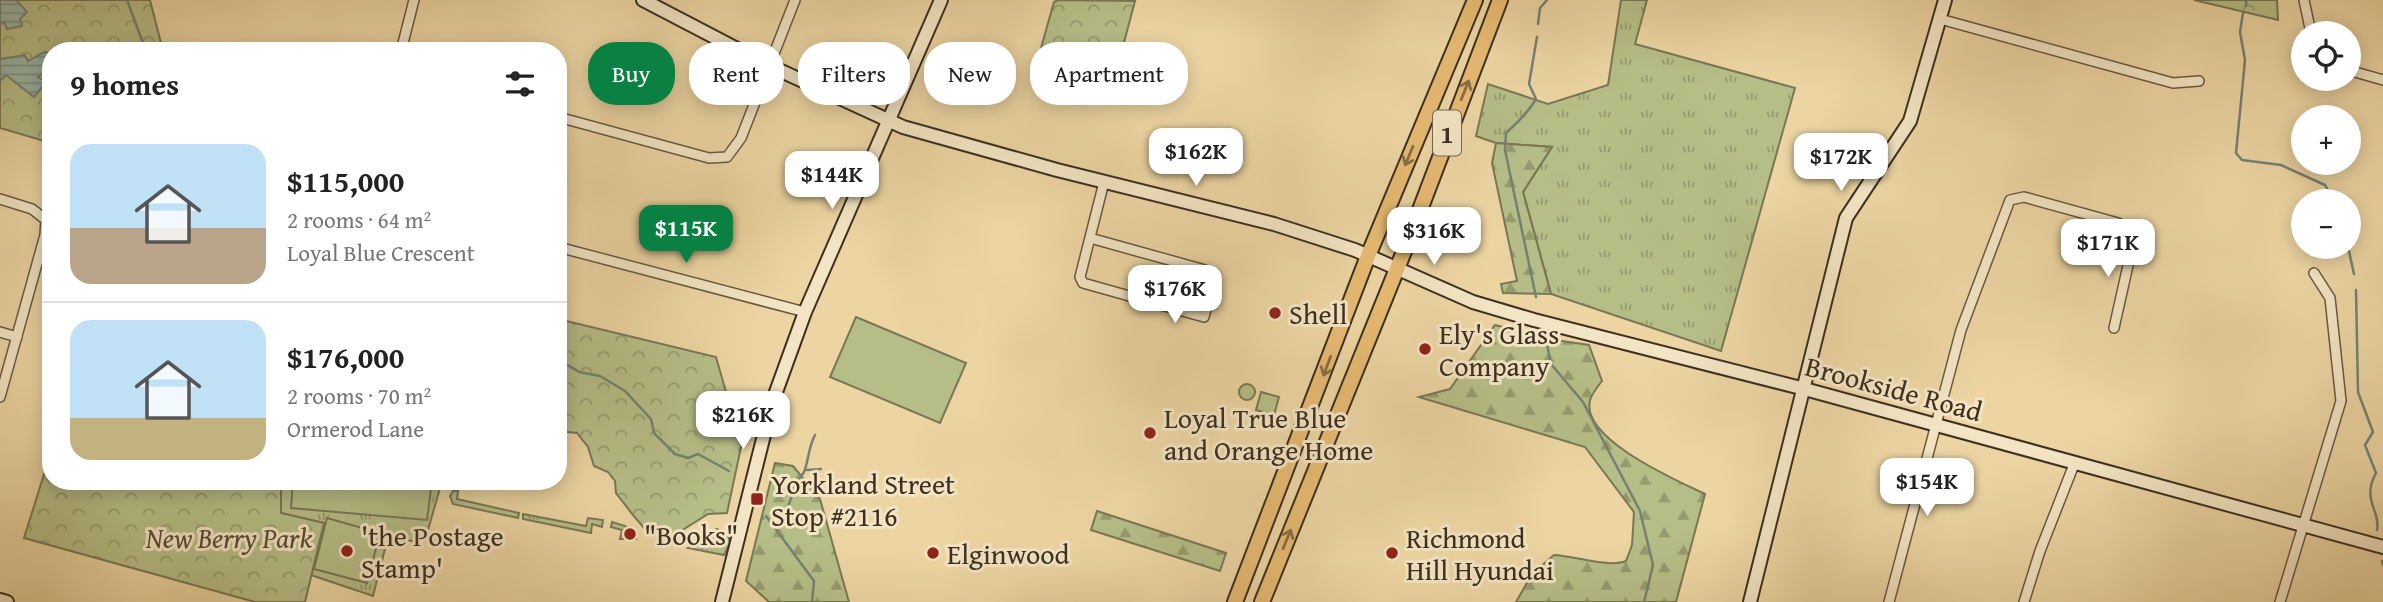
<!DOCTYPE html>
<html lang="en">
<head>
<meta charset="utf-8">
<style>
  :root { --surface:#fff; --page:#f6f6f6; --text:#222; --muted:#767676; --line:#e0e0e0; --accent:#0b8043 }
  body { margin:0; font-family:"Gentium Book Plus",serif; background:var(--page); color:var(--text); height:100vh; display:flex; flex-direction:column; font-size:26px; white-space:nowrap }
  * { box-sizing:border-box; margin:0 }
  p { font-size:23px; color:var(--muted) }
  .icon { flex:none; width:38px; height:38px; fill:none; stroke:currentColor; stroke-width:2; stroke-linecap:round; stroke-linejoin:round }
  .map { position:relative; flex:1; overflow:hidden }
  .details { position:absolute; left:42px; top:42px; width:525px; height:448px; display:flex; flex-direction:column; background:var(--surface); border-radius:28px; box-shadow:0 4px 18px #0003 }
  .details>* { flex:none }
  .banner { position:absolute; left:588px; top:42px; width:665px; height:63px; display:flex; gap:14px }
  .fabs { position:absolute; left:2291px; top:21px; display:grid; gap:14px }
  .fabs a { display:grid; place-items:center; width:70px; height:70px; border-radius:50%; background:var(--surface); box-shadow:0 4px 18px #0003; font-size:35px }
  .price { position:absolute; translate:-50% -60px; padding:0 16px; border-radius:14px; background:#fff; color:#222; font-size:23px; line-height:46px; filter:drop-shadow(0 2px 4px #0008) }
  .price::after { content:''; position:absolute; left:50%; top:42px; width:21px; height:16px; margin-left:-10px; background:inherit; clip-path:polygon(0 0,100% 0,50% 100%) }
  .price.on { background:var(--accent); color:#fff }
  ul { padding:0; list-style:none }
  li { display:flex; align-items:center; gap:21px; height:175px; padding:0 28px }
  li+li { border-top:2px solid var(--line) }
  li span { display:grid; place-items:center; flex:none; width:196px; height:140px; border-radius:21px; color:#555 }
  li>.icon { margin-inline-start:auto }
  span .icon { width:84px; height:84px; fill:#fffc; stroke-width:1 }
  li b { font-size:30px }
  h2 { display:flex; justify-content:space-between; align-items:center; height:84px; padding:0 28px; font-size:30px }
  .chip { padding:0 24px; border-radius:28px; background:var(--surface); box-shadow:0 4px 18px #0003; font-size:24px; line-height:63px }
  .chip.on { background:var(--accent); color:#fff }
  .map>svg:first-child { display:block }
</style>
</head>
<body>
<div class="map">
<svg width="2383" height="602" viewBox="0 0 2383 602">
  <defs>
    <pattern id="grass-tufts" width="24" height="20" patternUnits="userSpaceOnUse" patternTransform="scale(1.75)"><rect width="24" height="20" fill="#b6be87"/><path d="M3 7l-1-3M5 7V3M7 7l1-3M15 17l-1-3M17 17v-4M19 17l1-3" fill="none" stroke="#959b6e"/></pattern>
    <pattern id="forest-firs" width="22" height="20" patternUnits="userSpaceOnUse" patternTransform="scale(1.75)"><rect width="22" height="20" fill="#b6be87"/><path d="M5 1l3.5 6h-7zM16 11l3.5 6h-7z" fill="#959b6e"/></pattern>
    <pattern id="park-crowns" width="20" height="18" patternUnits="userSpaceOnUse" patternTransform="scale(1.75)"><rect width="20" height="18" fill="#b6be87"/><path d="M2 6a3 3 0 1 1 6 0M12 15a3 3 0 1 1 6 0" fill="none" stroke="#959b6e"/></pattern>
    <pattern id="water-rules" width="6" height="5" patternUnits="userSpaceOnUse" patternTransform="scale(1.75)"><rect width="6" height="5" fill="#99b8ab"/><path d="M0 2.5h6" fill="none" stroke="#7e968b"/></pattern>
  </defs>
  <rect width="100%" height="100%" fill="#ecd5a3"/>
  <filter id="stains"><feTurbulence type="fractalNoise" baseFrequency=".00286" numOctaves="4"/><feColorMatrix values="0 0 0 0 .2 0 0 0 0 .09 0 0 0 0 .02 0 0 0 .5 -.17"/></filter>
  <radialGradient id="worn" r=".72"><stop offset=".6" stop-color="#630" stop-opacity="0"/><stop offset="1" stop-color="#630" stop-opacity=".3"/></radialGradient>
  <g fill="url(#grass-tufts)" stroke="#7a7754" stroke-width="2">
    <path d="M1621,0h26l-12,44 160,44 -74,263 -170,-57 -28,-102 29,-45 -56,-4 -20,-7 12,-52 60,20 60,-19z"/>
    <path d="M281,481h161l-16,56 -9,5 -29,-5 -15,59 -62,-21 13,-52 -43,-10z"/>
    <path d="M453,491h5l-1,8 62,14 -1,5 -65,-14 -3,-8z"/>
    <path d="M523,514l63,12 2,-8 15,2 -1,7 -10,-3 -1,9 -68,-14z"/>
    <path d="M612,522l16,5 8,12h-16l2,-9 -11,-3z"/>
    <path d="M717,529l11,6 2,8 -6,12 -36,-7 20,-16z"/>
  </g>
  <g fill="url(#forest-firs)" stroke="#7a7754" stroke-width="2">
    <path d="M1496,143l56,4 -29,45 28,102 -48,-1 -2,-9 16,-3 -25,-118z"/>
    <path d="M1495,325l60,15 34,5 13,36c-4,5 -10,13 -12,19 -10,39 88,81 115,94l-29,108h-160l16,-28 22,-19c21,1 55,13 72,6l6,-16 2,-33 -49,-65 -166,-50 31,-8z"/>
    <path d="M775,463l18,3 27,33 29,103h-80l-23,-21z"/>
    <path d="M1097,511l129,42 -6,18 -129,-41z"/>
  </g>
  <g fill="url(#park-crowns)" stroke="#7a7754" stroke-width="2">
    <path d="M0,0h150l13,51h-112v92l-51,-15z"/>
    <path d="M1058,0l77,1 -18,68 -76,-21 13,-46z"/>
    <path d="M2194,0h83l1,20z"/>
    <path d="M558,319l158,38 16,56 15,6 -20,94 -19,1 -35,22 -13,1 -16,-9 -11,-13 -17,-22 -1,-12 -7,-9 -14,-6 -6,-19 -11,-14 -19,-2z"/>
    <circle cx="1247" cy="392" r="8"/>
    <path d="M1261,392l18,5 -5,18 -18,-5z"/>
    <path d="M51,452v29h230v32l43,10 -19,79h-50l-231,-64z"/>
  </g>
  <g fill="#b6be87" stroke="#7a7754" stroke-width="2">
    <path d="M856,317l110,46 -26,60 -110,-46z"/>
    <path d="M293,481h139l-5,39 -136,-12z"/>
    <path d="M327,518l53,15 -13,50 -53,-14z"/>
  </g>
  <g fill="url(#water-rules)" stroke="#748274" stroke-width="2">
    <path d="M0,0h16l11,12 -7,7 2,7 -15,3 -3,-7 -4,3z"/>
    <path d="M44,52l7,1v14l-13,10 8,5 -12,15 -28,-22 -6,6v-22l25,-4 3,6z"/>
  </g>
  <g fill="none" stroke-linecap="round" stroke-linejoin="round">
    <g stroke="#748274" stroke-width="2.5">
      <path d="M127,0l19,51"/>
      <path d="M2246,0v6"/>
      <path d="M2243,13l-3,19 5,28 -9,93 6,7 39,5 44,20 9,16"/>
      <path d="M1538,24l2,-16 7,-8"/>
      <path d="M2348,247l6,27"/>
      <path d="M2356,290l2,102 15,40 -8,13 11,28c-15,27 5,38 1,57"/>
      <path d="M1536,297l-31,-147 1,-17c10,-9 23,-22 30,-34l-7,-15 8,-47"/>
      <path d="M1545,335l6,29 32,38 57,109 13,54 -9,37"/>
      <path d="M558,369l8,-5 13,8 21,4 25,15 26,28 3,14 21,21 13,4 10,-4 31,17"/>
      <path d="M807,470l14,-1"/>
      <path d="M766,516l48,65 -2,21"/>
      <path d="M771,522c18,-9 18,-18 24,-36 2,-5 6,-9 9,-14 4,-8 4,-24 11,-37"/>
      <path d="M2382,561l1,4"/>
    </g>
    <defs>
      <g id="street">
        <path d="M2304,0l7,33"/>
        <path d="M1940,19l233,64 26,-2"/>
        <path d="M401,51l13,-51"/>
        <path d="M2348,70l35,10"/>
        <path d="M558,117l151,41 18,-1 14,-19 54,-138"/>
        <path d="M0,199l32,10 14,11 -1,15 -45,162"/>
        <path d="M1090,238l115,32 8,12 -9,35 -121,-34 -3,-6 24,-95"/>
        <path d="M558,247l247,65"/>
        <path d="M0,332l17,5"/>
        <path d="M1889,602l72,-272 49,-130 14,-3 94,26 14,8 1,12 -19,85"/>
        <path d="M2024,602l16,-51 35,-89"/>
        <path d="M2280,602l61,-201 -11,-103 -16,-25"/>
      </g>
      <g id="secondary">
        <path d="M643,0l125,65 135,62 154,43 217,54 81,26 118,52 61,18 267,68 582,159"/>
        <path d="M0,600l7,2"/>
        <path d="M722,602l50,-199 33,-91 136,-312"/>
        <path d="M1750,602l96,-384 64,-97 35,-121"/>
      </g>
      <g id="primary">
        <path d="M1235,602l133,-346 107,-256"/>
        <path d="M1262,602l145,-358 93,-244"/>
      </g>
    </defs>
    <use href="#street" stroke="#695942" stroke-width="12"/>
    <use href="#secondary" stroke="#3d3021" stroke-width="16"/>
    <use href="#primary" stroke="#3d3021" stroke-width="18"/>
    <use href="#street" stroke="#f3e4c3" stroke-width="9"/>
    <use href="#secondary" stroke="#f3e4c3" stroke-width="12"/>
    <use href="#primary" stroke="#e6ba72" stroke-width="14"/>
  </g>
  <defs><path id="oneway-shaft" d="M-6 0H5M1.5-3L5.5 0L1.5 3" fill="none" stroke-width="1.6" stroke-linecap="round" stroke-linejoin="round" transform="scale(1.75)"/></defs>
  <g stroke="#896e45">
    <use href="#oneway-shaft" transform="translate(1465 90) rotate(-68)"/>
    <use href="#oneway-shaft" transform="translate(1409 156) rotate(112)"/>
    <use href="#oneway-shaft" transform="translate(1327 366) rotate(111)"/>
    <use href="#oneway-shaft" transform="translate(1287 539) rotate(-68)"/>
  </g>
  <g fill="#8f2418" stroke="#f3e4c3" stroke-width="2.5">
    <circle cx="1275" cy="313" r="7"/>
    <circle cx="1425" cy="349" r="7"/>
    <circle cx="1150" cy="433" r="7"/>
    <rect x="750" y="492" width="14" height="14" rx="3.5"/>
    <circle cx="630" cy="534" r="7"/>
    <circle cx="347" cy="551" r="7"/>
    <circle cx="933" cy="553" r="7"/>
    <circle cx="1392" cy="553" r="7"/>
  </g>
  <g text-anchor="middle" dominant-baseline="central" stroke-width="6" stroke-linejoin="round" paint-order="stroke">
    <rect fill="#f3e4c3" stroke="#746652" stroke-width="2" x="1433" y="110.5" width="28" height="45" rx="5"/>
    <g font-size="26" font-weight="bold" fill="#3d3021">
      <text x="1447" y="133">1</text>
    </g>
    <g font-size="28" fill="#3d3021" stroke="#f3e4c3" text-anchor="start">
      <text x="1289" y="313">Shell</text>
      <text x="1439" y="333">Ely's Glass<tspan x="1439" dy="32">Company</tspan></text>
      <text x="1164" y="417">Loyal True Blue<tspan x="1164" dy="32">and Orange Home</tspan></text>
      <text x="771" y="483">Yorkland Street<tspan x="771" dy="32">Stop #2116</tspan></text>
      <text x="644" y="534">"Books"</text>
      <text x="361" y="535">'the Postage<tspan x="361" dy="32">Stamp'</tspan></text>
      <text x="1406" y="537">Richmond<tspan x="1406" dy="32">Hill Hyundai</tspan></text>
      <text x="947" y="553">Elginwood</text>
    </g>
    <g font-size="28" fill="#3d3021" stroke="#f3e4c3">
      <text transform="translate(1894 388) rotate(15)">Brookside Road</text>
    </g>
    <g font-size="28" font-style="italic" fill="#554c35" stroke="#f3e4c3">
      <text x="229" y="537">New Berry Park</text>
    </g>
  </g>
  <rect width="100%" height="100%" filter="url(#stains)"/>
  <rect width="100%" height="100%" fill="url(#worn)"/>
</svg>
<div class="fabs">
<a><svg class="icon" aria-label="locate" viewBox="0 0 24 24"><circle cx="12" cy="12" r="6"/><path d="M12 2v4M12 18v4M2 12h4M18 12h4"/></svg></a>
<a>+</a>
<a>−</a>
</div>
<b class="price" style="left:1196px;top:188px">$162K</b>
<b class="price" style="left:1841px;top:193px">$172K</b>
<b class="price" style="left:832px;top:211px">$144K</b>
<b class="price on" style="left:686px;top:265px">$115K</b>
<b class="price" style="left:1434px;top:267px">$316K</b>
<b class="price" style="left:2108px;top:279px">$171K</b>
<b class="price" style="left:1175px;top:325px">$176K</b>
<b class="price" style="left:743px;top:451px">$216K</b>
<b class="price" style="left:1927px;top:518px">$154K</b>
<div class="banner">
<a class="chip on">Buy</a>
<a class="chip">Rent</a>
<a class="chip">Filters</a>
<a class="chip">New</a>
<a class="chip">Apartment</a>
</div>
<section class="details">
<h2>9 homes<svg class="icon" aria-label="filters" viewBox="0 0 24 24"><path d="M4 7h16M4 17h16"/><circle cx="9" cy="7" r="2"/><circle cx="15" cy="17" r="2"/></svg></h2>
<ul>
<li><span style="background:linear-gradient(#bfe0f5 60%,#b9a48a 0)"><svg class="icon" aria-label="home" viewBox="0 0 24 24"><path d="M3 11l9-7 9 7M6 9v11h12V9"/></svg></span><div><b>$115,000</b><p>2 rooms · 64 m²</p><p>Loyal Blue Crescent</p></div></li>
<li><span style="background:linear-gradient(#bfe0f5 70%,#c2b280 0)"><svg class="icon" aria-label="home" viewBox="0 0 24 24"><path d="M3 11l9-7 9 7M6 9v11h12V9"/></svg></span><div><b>$176,000</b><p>2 rooms · 70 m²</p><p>Ormerod Lane</p></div></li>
</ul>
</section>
</div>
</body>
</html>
